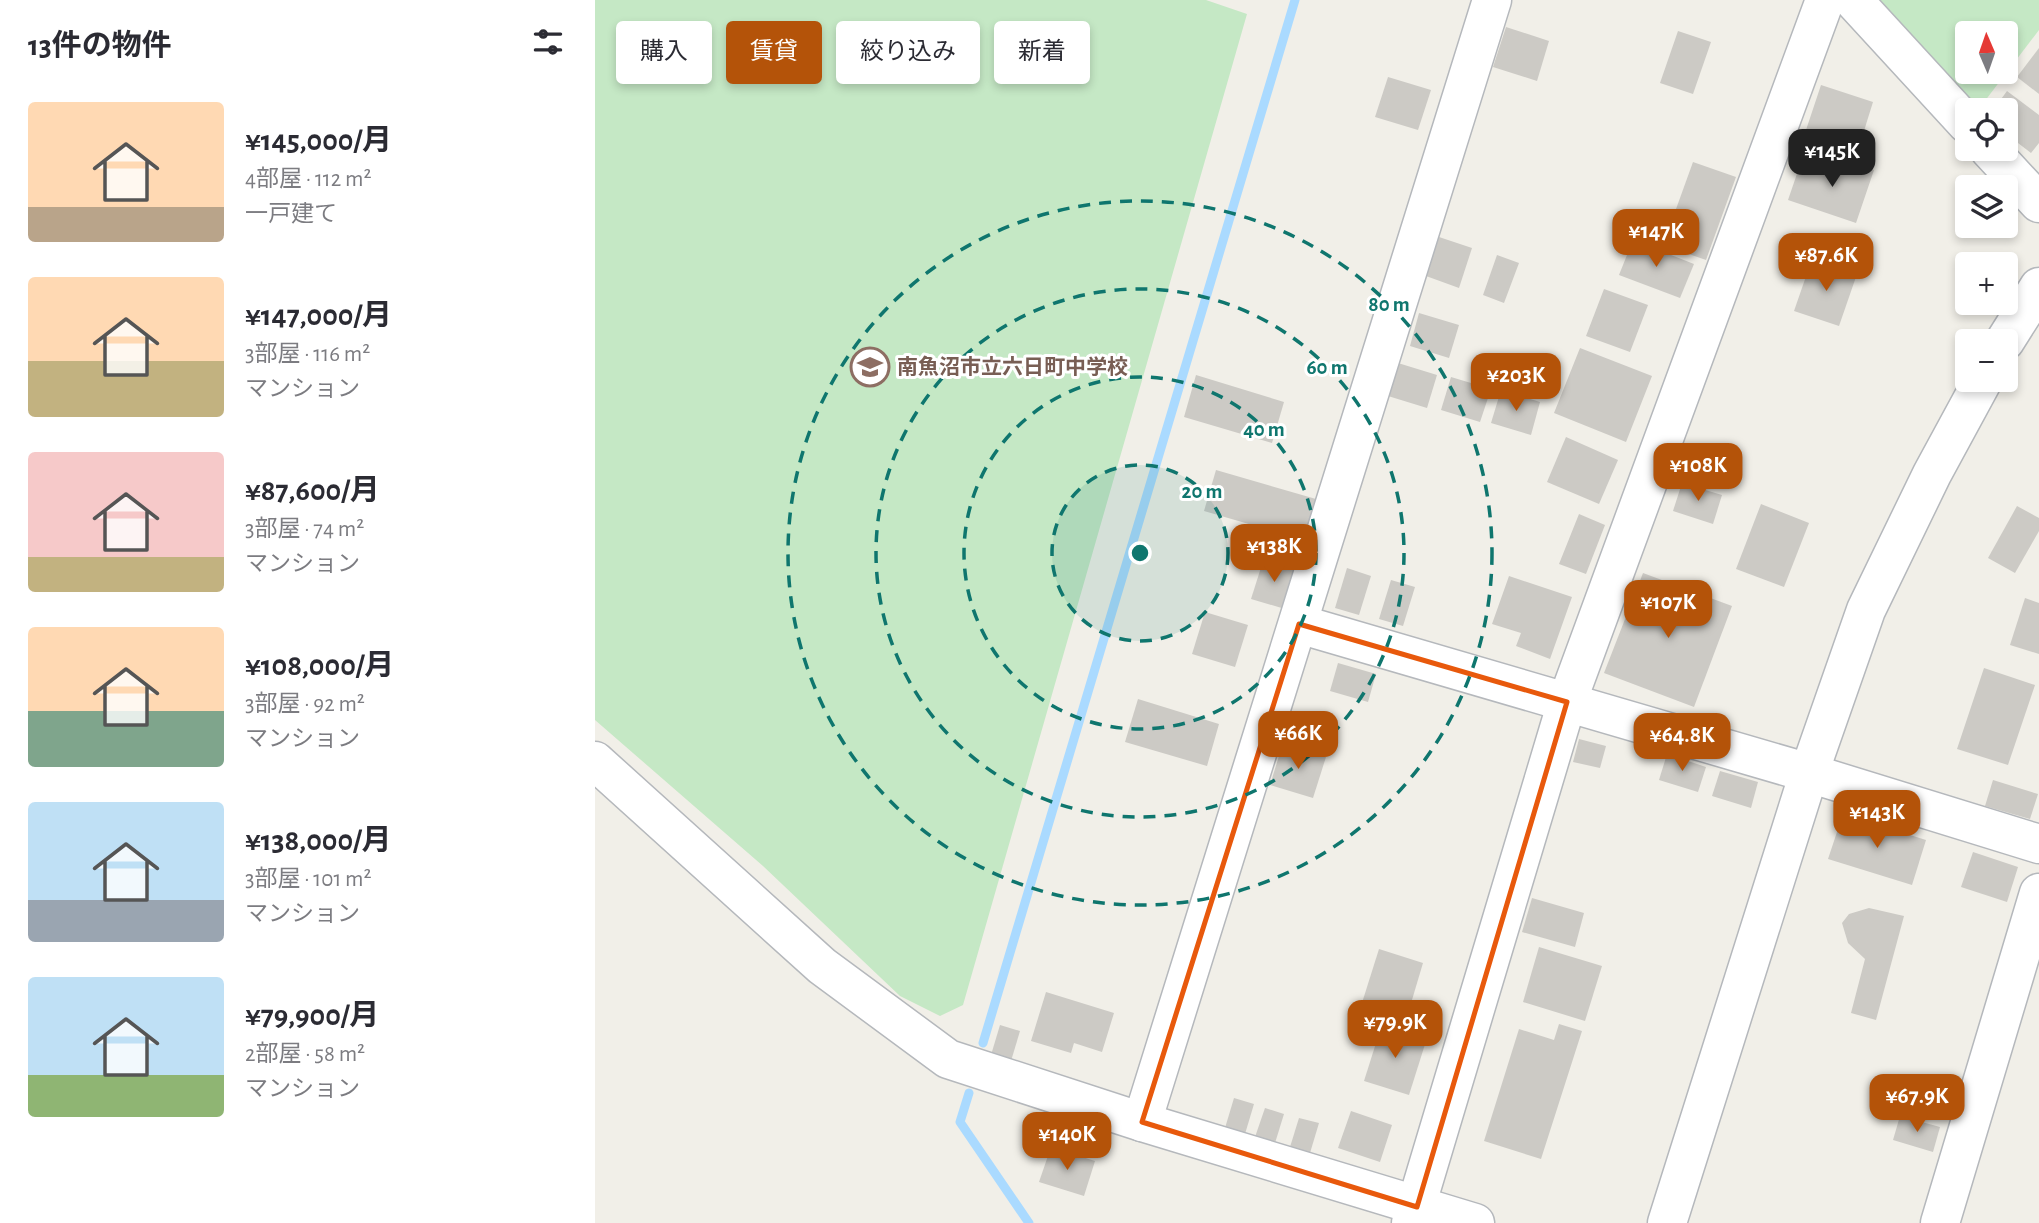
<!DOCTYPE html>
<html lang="ja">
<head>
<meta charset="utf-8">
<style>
  :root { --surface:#fff; --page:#f7f7f7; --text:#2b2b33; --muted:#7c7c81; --accent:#b45309 }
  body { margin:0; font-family:"Alegreya Sans","Noto Sans JP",sans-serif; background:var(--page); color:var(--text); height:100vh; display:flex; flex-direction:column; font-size:26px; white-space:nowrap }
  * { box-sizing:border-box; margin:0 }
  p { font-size:23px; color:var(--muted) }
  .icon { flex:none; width:38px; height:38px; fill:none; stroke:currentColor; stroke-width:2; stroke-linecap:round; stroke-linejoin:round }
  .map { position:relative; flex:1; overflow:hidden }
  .panel { display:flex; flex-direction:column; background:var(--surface); width:595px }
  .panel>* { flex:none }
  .guide { position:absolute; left:21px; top:21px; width:665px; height:63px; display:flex; gap:14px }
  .needle { width:46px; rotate:358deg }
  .tools { position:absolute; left:1360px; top:21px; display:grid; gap:14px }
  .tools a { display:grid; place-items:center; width:63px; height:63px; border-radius:7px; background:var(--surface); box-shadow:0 4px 10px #0003; font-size:35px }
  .price { position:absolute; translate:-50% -60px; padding:0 16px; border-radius:14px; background:var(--accent); color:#fff; font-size:23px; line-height:46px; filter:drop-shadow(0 2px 4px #0008) }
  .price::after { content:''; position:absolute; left:50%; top:42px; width:21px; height:16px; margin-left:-10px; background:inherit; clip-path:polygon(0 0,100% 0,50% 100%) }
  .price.current { background:#222; color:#fff }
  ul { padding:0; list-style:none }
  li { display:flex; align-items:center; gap:21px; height:175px; padding:0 28px }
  li span { display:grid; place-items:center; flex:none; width:196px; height:140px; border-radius:7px; color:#555 }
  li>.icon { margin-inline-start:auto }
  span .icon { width:84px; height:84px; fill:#fffc; stroke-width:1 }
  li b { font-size:30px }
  h2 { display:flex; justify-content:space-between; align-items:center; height:84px; padding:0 28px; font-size:30px }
  .tag { padding:0 24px; border-radius:7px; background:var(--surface); box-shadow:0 4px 10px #0003; font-size:24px; line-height:63px }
  .tag.current { background:var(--accent); color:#fff }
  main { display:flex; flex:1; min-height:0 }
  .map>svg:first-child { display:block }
</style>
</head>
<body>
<main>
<section class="panel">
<h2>13件の物件<svg class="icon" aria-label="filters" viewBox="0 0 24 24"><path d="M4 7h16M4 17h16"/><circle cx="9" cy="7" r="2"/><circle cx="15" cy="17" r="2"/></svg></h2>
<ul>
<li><span style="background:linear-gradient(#ffd9b3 75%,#b9a48a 0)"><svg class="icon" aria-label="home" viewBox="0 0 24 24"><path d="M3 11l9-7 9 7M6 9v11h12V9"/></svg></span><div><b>¥145,000/月</b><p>4部屋 · 112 m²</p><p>一戸建て</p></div></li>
<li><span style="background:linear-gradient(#ffd9b3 60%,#c2b280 0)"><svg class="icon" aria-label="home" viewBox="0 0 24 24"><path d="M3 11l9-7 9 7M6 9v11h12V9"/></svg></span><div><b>¥147,000/月</b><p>3部屋 · 116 m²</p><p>マンション</p></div></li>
<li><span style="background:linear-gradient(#f6c9c9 75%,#c2b280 0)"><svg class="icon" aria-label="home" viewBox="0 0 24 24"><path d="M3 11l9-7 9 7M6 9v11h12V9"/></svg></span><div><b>¥87,600/月</b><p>3部屋 · 74 m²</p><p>マンション</p></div></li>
<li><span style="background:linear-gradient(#ffd9b3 60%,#7fa58c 0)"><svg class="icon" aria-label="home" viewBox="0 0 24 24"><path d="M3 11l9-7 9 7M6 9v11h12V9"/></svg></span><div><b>¥108,000/月</b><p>3部屋 · 92 m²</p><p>マンション</p></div></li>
<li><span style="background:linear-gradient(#bfe0f5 70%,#9aa5b1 0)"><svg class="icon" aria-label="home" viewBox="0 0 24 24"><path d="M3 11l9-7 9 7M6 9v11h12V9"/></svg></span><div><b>¥138,000/月</b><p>3部屋 · 101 m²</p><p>マンション</p></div></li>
<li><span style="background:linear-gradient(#bfe0f5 70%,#8fb573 0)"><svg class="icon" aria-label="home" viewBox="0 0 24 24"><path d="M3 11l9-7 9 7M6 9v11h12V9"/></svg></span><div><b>¥79,900/月</b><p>2部屋 · 58 m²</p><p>マンション</p></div></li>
</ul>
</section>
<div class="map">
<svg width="1444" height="1223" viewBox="0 0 1444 1223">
  <rect width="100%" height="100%" fill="#f1efe8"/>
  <g fill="#c5e8c5" fill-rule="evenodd">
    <path d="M0,0h611l41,14 -284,991 -23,11 -40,-20 -137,-130 -168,-146z"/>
    <path d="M1258,0h186v30l-61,80zM1372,33h38v39h-38z"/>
  </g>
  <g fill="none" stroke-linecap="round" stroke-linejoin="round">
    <g stroke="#aadaff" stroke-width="9">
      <path d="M388,1043l312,-1043"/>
      <path d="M374,1093l-9,29 69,101"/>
    </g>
  </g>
  <g fill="#cccac5">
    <path d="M911,27l43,14 -12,40 -44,-14z"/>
    <path d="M1083,31l33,11 -18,52 -33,-11z"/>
    <path d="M1444,48v46l-22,-17z"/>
    <path d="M793,77l43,13 -13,40 -43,-13z"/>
    <path d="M1226,85l52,17 -14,45 -53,-17z"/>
    <path d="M1412,91l32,24v28l-8,10 -26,-20v-23h-12z"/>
    <path d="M1207,159l38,13 4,-11 30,9 -18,53 -68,-23z"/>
    <path d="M1098,162l43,15 -30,83 -43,-15z"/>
    <path d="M844,237l33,11 -13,40 -33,-12z"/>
    <path d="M1038,240l61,24 -14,34 -61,-23z"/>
    <path d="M902,255l22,8 -15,40 -21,-8z"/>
    <path d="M1217,259l45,15 -18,52 -45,-15z"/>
    <path d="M1009,289l44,16 -18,47 -44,-16z"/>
    <path d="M824,313l40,12 -10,33 -39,-12z"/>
    <path d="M985,348l72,28 -26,66 -72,-29z"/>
    <path d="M803,363l39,12 -10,33 -39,-12z"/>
    <path d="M601,375l88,27 -12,41 -88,-26z"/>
    <path d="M856,377l40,12 -11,33 -39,-12z"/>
    <path d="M906,390l39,12 -9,33 -40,-12z"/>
    <path d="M971,437l52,23 -19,44 -52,-22z"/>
    <path d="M621,470l100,29 -12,41 -100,-29z"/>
    <path d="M1087,483l40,12 -9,29 -40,-13z"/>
    <path d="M1166,504l48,19 -25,64 -48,-18z"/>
    <path d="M1422,506l22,12v13l-24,42 -27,-15z"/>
    <path d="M984,514l26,11 -19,49 -27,-10z"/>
    <path d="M669,558l33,11 -12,40 -34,-10z"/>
    <path d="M752,568l24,8 -12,39 -24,-7z"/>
    <path d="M1048,573l89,33 -38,101 -90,-34z"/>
    <path d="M914,576l63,21 -22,62 -34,-13 5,-13 -29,-9z"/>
    <path d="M796,580l24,7 -12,39 -24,-7z"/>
    <path d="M1430,598l14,5v51l-29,-9z"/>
    <path d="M610,612l43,13 -13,42 -43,-13z"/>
    <path d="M743,663l38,11 -8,28 -38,-11z"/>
    <path d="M1389,668l51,17 -27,80 -51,-16z"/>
    <path d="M543,699l81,25 -12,42 -82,-24z"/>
    <path d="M984,739l27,7 -6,22 -27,-6z"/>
    <path d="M688,743l43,14 -13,41 -43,-13z"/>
    <path d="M1072,754l39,13 -8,25 -39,-12z"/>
    <path d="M1125,771l38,11 -7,26 -39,-12z"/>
    <path d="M1398,780l45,14 -8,25 -45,-13z"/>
    <path d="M1248,814l83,26 -14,45 -84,-26z"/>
    <path d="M1378,852l45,15 -11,35 -46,-15z"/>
    <path d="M937,898l52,15 -9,34 -53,-15z"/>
    <path d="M1274,908l35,8 -28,104 -25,-7 14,-54 -17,-16 -6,-20 7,-9z"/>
    <path d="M944,947l63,19 -17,55 -62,-19z"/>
    <path d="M784,949l44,14 -17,57 -45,-14z"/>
    <path d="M451,992l68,21 -12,39 -28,-9 -3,10 -40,-12z"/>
    <path d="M787,1024l45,14 -18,57 -45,-14z"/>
    <path d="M964,1024l23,7 -41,128 -57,-18 35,-112 35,11z"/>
    <path d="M405,1025l20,6 -9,30 -20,-6z"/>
    <path d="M639,1098l20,6 -9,30 -20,-6z"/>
    <path d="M670,1108l19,6 -9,29 -20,-6z"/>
    <path d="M756,1111l41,14 -12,37 -42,-14z"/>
    <path d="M1305,1116l40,11 -7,25 -40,-12z"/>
    <path d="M704,1118l20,5 -9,30 -20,-6z"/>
    <path d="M456,1147l44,14 -11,35 -45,-14z"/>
  </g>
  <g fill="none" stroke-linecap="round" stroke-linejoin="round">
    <defs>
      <g id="minor">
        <path d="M1258,0l114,124"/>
        <path d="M1394,149l50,54"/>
        <path d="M1410,341l34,-54"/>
        <path d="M704,624l510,149 230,71"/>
        <path d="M0,761l227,205 126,93 194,63 333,101"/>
        <path d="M547,1122l350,-1122"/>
        <path d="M816,1223l156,-521 258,-702"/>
        <path d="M1072,1223l142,-450 57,-163 66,-136 51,-94"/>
        <path d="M1345,1223l99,-330"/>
      </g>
    </defs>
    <use href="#minor" stroke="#b5b8bc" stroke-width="41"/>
    <use href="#minor" stroke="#fff" stroke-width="38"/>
  </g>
  <path fill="none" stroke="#e8590c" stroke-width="5" stroke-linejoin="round" d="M704,624l268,78 -150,505 -275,-85z"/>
  <circle cx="545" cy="553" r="88" fill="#0f766e" fill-opacity=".12"/>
  <g fill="none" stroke="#0f766e" stroke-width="3.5" stroke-dasharray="12 9">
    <circle cx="545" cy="553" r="88"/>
    <circle cx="545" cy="553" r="176"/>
    <circle cx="545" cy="553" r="264"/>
    <circle cx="545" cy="553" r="352"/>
  </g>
  <defs>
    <symbol id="school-ring" viewBox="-11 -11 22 22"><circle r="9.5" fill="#fff" stroke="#8d6e63" stroke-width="1.5"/><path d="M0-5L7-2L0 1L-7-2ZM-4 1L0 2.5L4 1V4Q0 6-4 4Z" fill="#8d6e63"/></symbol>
  </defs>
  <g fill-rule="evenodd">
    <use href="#school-ring" x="253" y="345" width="44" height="44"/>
  </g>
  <g text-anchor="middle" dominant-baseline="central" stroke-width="6" stroke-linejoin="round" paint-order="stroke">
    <g font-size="21" font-weight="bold" fill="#785e54" stroke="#fff" text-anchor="start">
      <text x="302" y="367">南魚沼市立六日町中学校</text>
    </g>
  </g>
  <circle cx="545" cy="553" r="10" fill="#0f766e" stroke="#fff" stroke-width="3.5"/>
  <g font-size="21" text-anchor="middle" font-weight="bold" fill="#0f766e" stroke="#fff" stroke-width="6" stroke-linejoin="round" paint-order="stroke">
    <text x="794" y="311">80 m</text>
    <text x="732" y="374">60 m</text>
    <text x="669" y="436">40 m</text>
    <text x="607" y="498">20 m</text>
  </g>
</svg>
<div class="tools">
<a><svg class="needle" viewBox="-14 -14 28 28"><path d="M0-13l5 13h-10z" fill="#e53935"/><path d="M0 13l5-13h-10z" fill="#7c7c81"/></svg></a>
<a><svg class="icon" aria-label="locate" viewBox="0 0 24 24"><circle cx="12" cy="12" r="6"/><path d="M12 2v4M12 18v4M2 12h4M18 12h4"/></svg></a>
<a><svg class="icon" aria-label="layers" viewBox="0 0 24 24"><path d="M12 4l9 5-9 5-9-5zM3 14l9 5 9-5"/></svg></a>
<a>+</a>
<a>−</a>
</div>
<b class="price current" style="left:1237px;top:189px">¥145K</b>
<b class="price" style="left:1061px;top:269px">¥147K</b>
<b class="price" style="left:1231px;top:293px">¥87.6K</b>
<b class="price" style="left:921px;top:413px">¥203K</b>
<b class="price" style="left:1103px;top:503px">¥108K</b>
<b class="price" style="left:679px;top:584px">¥138K</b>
<b class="price" style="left:1073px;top:640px">¥107K</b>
<b class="price" style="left:703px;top:771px">¥66K</b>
<b class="price" style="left:1087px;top:773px">¥64.8K</b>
<b class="price" style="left:1282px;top:850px">¥143K</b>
<b class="price" style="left:800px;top:1060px">¥79.9K</b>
<b class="price" style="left:1322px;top:1134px">¥67.9K</b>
<b class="price" style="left:472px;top:1172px">¥140K</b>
<div class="guide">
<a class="tag">購入</a>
<a class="tag current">賃貸</a>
<a class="tag">絞り込み</a>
<a class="tag">新着</a>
</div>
</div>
</main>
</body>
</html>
